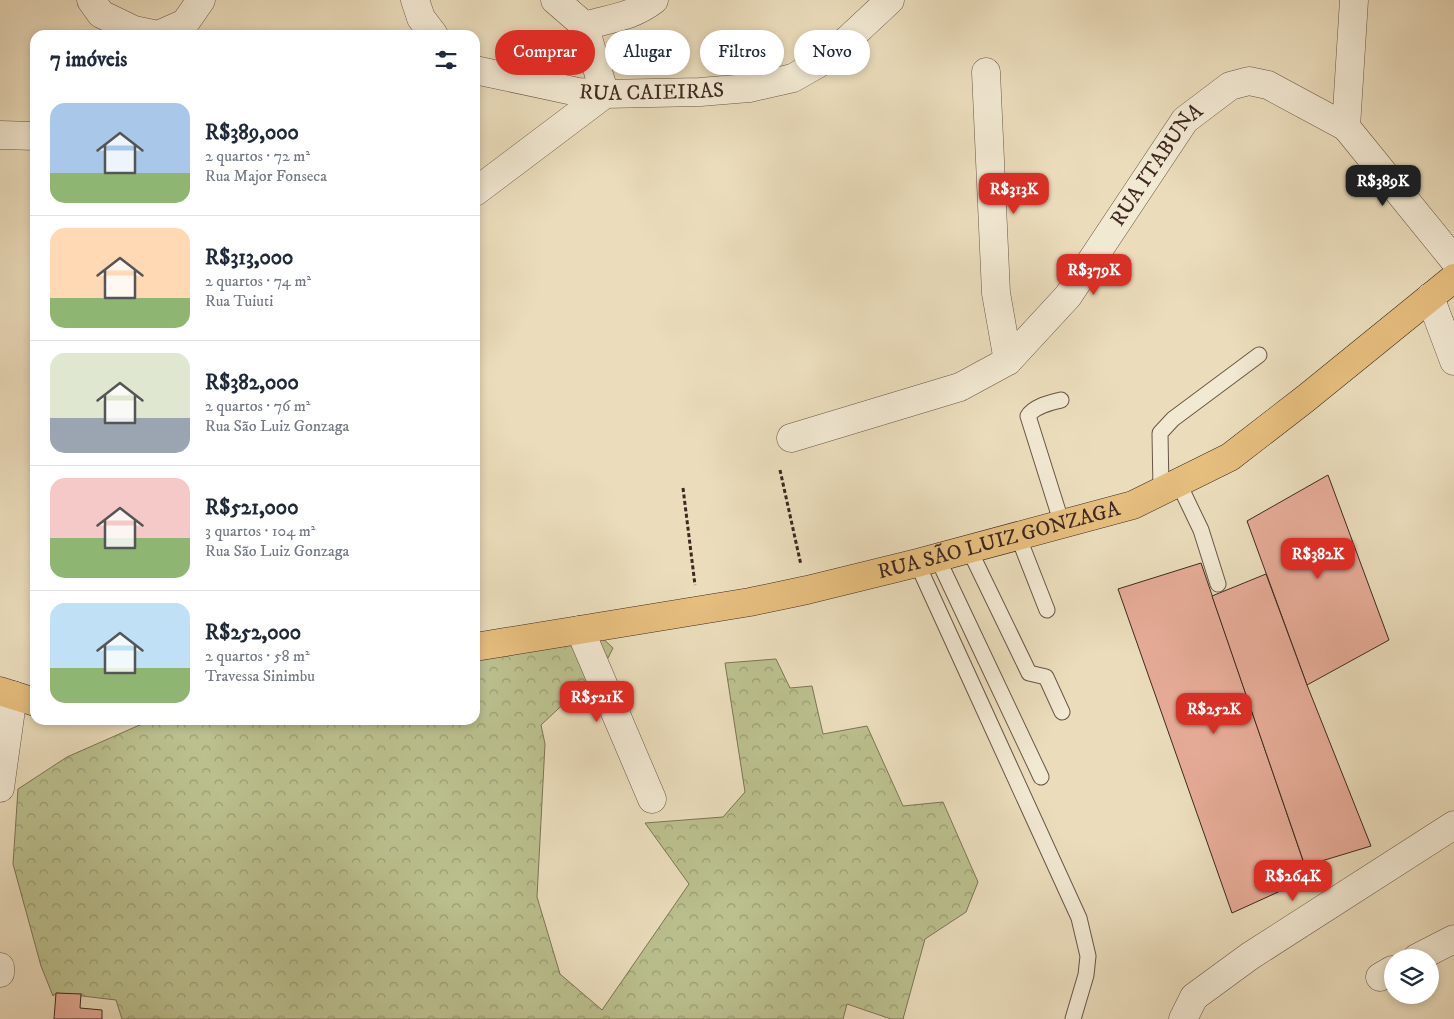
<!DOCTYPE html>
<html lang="pt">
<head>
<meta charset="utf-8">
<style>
  :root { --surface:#fff; --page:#f6f6f7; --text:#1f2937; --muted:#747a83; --line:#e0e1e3; --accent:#d93025 }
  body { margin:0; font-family:"IM FELL DW Pica",serif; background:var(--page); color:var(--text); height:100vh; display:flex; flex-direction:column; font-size:19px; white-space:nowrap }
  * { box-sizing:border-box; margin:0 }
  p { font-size:16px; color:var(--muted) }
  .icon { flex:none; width:28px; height:28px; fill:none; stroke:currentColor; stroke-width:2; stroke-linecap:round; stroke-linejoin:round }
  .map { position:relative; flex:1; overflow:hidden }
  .sheet { position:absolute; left:30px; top:30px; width:450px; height:695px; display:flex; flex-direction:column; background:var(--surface); border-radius:15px; box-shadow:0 2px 8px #0003 }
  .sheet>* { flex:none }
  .hud { position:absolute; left:495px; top:30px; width:475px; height:45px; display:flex; gap:10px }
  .fabs { position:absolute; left:1384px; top:949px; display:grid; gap:10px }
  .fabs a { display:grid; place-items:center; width:55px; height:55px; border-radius:50%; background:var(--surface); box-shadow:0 2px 8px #0003; font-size:25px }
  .price { position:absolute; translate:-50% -42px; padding:0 11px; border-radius:10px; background:var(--accent); color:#fff; font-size:16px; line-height:32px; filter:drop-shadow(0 1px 2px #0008) }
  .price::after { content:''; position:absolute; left:50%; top:30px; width:15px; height:11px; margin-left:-8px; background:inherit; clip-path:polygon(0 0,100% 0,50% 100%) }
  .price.selected { background:#222; color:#fff }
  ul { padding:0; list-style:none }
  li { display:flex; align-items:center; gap:15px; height:125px; padding:0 20px }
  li+li { border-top:1px solid var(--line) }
  li span { display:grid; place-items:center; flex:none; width:140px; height:100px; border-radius:15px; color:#555 }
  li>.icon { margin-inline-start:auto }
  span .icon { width:60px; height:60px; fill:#fffc; stroke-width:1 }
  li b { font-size:21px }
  h2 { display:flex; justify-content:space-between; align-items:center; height:60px; padding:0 20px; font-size:21px }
  .chip { padding:0 18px; border-radius:22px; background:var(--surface); box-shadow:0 2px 8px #0003; font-size:18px; line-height:45px }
  .chip.selected { background:var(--accent); color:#fff }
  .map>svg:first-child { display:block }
</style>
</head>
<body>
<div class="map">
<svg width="1454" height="1019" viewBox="0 0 1454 1019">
  <defs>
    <pattern id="forest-crowns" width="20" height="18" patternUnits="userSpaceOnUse" patternTransform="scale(1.25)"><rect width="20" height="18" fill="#bbc08e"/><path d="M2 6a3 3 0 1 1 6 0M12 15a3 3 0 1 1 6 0" fill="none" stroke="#999c74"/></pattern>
  </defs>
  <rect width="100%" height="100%" fill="#ebddbc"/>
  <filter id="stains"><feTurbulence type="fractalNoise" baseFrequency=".004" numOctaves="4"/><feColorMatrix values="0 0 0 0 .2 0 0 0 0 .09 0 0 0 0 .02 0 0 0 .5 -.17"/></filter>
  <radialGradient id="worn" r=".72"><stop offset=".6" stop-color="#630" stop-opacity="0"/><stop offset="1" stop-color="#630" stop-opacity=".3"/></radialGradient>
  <path fill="url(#forest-crowns)" stroke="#7c7457" d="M597,633l16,15 -9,18 -63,59 4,19 -8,153 23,77 42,36 87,-126 -44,-61 78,-6 22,-25 -20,-129 51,-4 14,29 22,-2 11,48 44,-8 36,80 40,-4 35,80 -12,30 -41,27 -22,80h-12l-44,-15 -4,15h-721l-6,-19 -59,-7 -4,3 -12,-30 -28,-102 5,-75 49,-32 84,-37h324v-74z"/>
  <g fill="#e7ac98" stroke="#3e2820">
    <path d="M1328,475l61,165 -82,45 -60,-164z"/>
    <path d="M1201,563l108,315 -77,35 -114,-324z"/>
    <path d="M1266,574l41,111 64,161 -66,20 -93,-270z"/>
    <path d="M56,993l25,1 -1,14 22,2v9h-48z"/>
  </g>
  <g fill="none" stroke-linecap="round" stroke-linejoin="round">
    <defs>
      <g id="lane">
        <path d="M1061,400c-11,3 -27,6 -33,16l34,108"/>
        <path d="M1178,482l23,48 17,54"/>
        <path d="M1161,490l-1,-57 13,-14 86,-64"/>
        <path d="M1018,536l29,74"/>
        <path d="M969,549l60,124 17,4 16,35"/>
        <path d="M937,557l104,220"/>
        <path d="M917,563l162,355 9,38 -2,19 -13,44"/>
      </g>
      <g id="street">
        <path d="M91,0l10,14 33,16 24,5 27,-12 16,-23"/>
        <path d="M415,0l6,18 13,17"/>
        <path d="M555,0l30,26"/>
        <path d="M1354,0l-8,127 108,133"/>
        <path id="s1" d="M475,70l103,22 27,2 95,-2 49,-4 44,-10 35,-20 62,-58"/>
        <path d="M986,72l10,221 12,68"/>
        <path d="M0,135l35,1"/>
        <path d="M475,192l130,-98c-3,-9 -20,-65 -20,-68 26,-8 47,-9 69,-26"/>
        <path d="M1430,297l24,64"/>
        <path id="s2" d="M791,438l169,-51 48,-26 60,-65 117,-176 45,-34 19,-5 19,4 78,42"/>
        <path d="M580,630l72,169"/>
        <path d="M0,788l13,-93"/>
        <path d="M1417,958l37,-19"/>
        <path d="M0,967v6"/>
        <path d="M1380,977l12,-7"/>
        <path d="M1183,1019l11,-22 56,-41 204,-131"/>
      </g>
      <g id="primary">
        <path id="s3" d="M475,647l275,-45 57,-12 110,-27 216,-58 97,-48 75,-58 149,-121"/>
        <path d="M0,691l35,11"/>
      </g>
    </defs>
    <use href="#lane" stroke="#695547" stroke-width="17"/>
    <use href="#street" stroke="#695547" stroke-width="29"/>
    <use href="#primary" stroke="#3e2820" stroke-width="29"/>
    <g stroke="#3e2820" stroke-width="3" stroke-dasharray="4 2.5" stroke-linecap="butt">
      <path d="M780,470l21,95"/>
      <path d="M683,488l12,97"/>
    </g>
    <use href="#lane" stroke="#f2e9d3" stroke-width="15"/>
    <use href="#street" stroke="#f2e9d3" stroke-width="28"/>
    <use href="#primary" stroke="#e6be7e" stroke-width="28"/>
  </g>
  <g text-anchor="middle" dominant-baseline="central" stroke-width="4" stroke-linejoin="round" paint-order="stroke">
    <g font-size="21" fill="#3e2820" stroke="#f2e9d3">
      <text stroke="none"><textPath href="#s1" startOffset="179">RUA CAIEIRAS</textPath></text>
      <text stroke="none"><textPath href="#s2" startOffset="478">RUA ITABUNA</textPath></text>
      <text stroke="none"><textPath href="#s3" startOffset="535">RUA SÃO LUIZ GONZAGA</textPath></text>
    </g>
  </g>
  <rect width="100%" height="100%" filter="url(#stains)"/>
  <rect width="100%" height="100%" fill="url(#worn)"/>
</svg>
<div class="fabs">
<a><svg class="icon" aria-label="layers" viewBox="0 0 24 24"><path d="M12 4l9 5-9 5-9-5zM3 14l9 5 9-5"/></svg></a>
</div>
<b class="price selected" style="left:1383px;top:207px">R$389K</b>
<b class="price" style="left:1014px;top:215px">R$313K</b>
<b class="price" style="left:1094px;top:296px">R$379K</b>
<b class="price" style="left:1318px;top:580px">R$382K</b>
<b class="price" style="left:597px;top:723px">R$521K</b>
<b class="price" style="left:1214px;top:735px">R$252K</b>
<b class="price" style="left:1293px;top:902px">R$264K</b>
<div class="hud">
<a class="chip selected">Comprar</a>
<a class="chip">Alugar</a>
<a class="chip">Filtros</a>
<a class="chip">Novo</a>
</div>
<section class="sheet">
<h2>7 imóveis<svg class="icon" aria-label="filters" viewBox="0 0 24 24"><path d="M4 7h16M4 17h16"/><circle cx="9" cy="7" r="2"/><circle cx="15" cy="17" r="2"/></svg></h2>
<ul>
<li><span style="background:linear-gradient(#a9c7e8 70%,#8fb573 0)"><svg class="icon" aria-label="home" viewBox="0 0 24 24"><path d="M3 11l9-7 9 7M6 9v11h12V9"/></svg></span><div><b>R$389,000</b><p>2 quartos · 72 m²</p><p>Rua Major Fonseca</p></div></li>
<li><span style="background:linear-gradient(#ffd9b3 70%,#8fb573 0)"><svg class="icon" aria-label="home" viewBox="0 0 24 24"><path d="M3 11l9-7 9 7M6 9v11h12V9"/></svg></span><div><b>R$313,000</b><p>2 quartos · 74 m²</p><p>Rua Tuiuti</p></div></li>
<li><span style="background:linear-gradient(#dfe7d0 65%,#9aa5b1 0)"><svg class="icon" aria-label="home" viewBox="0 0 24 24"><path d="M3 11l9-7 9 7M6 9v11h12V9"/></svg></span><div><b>R$382,000</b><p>2 quartos · 76 m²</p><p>Rua São Luiz Gonzaga</p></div></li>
<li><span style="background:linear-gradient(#f6c9c9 60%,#8fb573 0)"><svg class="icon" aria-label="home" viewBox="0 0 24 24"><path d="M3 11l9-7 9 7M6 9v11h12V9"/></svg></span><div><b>R$521,000</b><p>3 quartos · 104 m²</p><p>Rua São Luiz Gonzaga</p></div></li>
<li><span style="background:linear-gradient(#bfe0f5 65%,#8fb573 0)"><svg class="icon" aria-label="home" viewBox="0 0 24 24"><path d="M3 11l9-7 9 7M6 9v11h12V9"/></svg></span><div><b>R$252,000</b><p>2 quartos · 58 m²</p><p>Travessa Sinimbu</p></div></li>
</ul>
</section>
</div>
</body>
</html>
